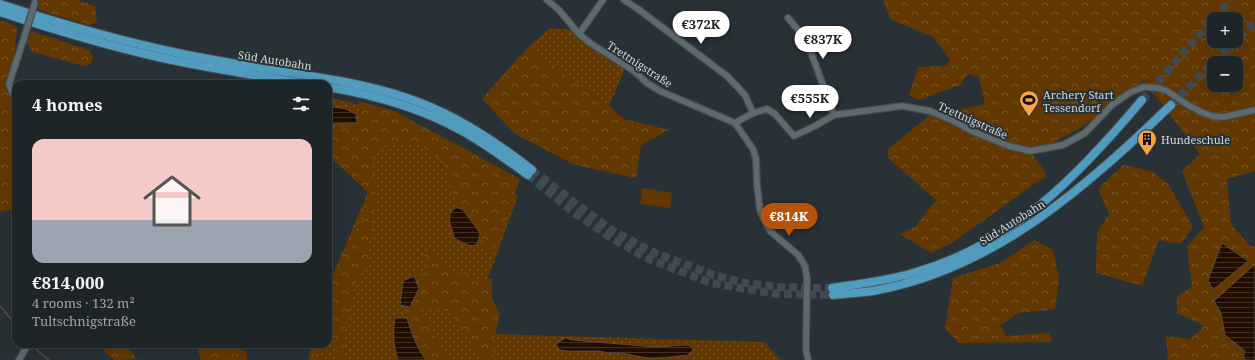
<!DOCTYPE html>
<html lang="en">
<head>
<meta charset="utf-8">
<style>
  :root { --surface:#1e2528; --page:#262d30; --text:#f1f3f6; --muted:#a1a5a8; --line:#3c4245; --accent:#b45309 }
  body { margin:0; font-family:"Noto Serif",serif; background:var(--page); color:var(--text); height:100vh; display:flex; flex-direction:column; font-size:15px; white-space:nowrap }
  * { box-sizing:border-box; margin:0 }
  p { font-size:13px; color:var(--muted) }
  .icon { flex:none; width:22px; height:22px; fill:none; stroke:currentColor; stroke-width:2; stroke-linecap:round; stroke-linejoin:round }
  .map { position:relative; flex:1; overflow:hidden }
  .details { position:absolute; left:12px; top:80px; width:320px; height:268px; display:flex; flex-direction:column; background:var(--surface); border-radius:12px; box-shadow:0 4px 16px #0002,0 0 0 1px var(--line) }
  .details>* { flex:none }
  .fabs { position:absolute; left:1207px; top:12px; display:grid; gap:8px }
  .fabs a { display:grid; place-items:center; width:36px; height:36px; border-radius:8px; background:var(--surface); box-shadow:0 4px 16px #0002,0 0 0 1px var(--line); font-size:20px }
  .price { position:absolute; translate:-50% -34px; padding:0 9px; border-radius:14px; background:#fff; color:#222; font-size:13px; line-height:26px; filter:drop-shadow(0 1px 2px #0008) }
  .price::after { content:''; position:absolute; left:50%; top:24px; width:12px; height:9px; margin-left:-6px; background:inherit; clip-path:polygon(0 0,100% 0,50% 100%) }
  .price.current { background:var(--accent); color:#fff }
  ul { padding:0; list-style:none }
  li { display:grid; align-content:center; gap:8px; height:212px; padding:0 20px }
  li+li { border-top:1px solid var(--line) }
  li span { display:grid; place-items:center; height:124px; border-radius:12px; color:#555 }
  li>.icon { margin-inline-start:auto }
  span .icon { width:72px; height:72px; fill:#fffc; stroke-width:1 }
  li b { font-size:17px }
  h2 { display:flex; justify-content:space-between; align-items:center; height:48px; padding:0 20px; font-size:17px }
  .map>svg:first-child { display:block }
</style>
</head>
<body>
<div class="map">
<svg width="1255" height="360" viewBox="0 0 1255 360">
  <defs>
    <pattern id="grass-dots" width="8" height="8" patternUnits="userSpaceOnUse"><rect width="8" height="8" fill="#633800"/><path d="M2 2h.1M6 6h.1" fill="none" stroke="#785425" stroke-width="1.8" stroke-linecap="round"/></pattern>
    <pattern id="forest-crowns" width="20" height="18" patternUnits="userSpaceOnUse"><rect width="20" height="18" fill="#633800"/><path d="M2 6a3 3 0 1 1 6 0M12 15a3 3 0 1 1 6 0" fill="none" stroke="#785425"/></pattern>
    <pattern id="water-rules" width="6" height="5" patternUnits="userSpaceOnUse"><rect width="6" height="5" fill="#210e00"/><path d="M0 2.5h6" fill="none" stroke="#403025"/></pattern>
  </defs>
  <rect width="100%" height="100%" fill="#283136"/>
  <g fill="url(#grass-dots)">
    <path d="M551,28l20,2 20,19 34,19 -16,38 -82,-58z"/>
    <path d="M328,97l64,16 74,36 52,47 -30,82 4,56 272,8 17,18h-472v-6l4,-10h15v-57l40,-95 -40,-37z"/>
  </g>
  <g fill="url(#forest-crowns)" fill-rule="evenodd">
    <path d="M39,0h37l19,6 2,16 -8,3 -48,-14 -3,-4z"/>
    <path d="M883,0h372v171l-28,8 4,45 18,21 6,2v113h-87l-2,-24 24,3 15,-13 -28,-13v-16l15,-11 -5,-39 17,-20 -22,-56 18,-17 -56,-73 -62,46 -50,27 15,21 -95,68 -21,10 -31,-19 15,-7 21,-27 -48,-42v-9l42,-34 55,-11 -6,-27 -11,-3 -8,11 -41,15 -10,-5 9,-28 28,-1 4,-7 -17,-22 -43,-18zM1214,19h22v22h-22zM1214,63h22v22h-22z"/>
    <path d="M0,20l17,7 -6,67h5v116l-4,-1 -12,3z"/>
    <path d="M31,31l58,19 4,7 -1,6 -8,3 -51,-14 -3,-2 -3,-8z"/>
    <path d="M527,48l82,58 15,13 45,11 -28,15 -5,33 -61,-13 -60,-31 -33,-35z"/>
    <path d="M359,101l35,10 126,68 -27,75 -7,-5 -6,-17 -26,-35 -11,-35 -24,-18h-29l-19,10 6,52 -5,12 2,9 -6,13 3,16 -8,19 -6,4 -14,58 2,8 -2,8 4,3 -1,4h-7c-4,-8 -1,-11 -4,-20l-7,-3v-48l21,-46 20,-37 -1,-14 -40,-37v-24l30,-7z"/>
    <path d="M1123,165l28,6 17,13 25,43 -12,17 -22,-4 -17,46 -46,-13 1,-40 12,-19 -11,-25z"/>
    <path d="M1035,240l18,10 6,30 -4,29 -37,4 -18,13 7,10 43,-3 2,9 -93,1 -14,-14 8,-51 47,-15z"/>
    <path d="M425,251l6,2 16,17 15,6 4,-5 4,2 2,5 20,1v20l8,15 -7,30 -5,6 6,7v3h-13l-13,-22 -8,-6 -7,-15 -9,-10 -24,1 20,36 13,16h-27c-9,-11 -21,-35 -18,-50 2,-9 10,-19 14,-28l-8,-13 2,-1 11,10 3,-5 -7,-16z"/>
    <path d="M97,344h29l11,15 -23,1z"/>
    <path d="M198,344c18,0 33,-3 48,8l1,8h-46l-4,-12z"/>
    <path d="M313,344h10l-3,7 2,9h-13v-6z"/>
  </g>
  <path fill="#633800" d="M642,188l30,5 -2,15 -30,-4z"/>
  <g fill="url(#water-rules)" stroke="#564a42">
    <path d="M328,106l18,3 10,5 1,9 -29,1z"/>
    <path d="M455,208h4l5,3 16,22c-2,21 -14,11 -26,5 -1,-11 -10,-20 1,-30z"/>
    <path d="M1222,243l26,18 -35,29 -5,-10z"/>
    <path d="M1254,265h1v95h-9l-3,-2 2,-7 -20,-16 -4,-22 -7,-12z"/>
    <path d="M414,276l5,12 -9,19 -10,-2 3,-24z"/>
    <path d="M395,318h12c5,15 9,29 19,42h-28c-5,-15 -5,-27 -3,-42z"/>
    <path d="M566,338l6,2 84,7 28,-2 7,1 2,4 -5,5 -36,4 -31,-6h-14l-7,-2h-33l-7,-1 -2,-2 -2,-4 4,-3z"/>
  </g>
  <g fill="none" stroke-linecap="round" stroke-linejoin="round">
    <g stroke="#564a42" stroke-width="1.5">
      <path d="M0,306l16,19"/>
      <path d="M32,344l7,8 10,8"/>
    </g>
    <g stroke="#414a4f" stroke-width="8" stroke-dasharray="8 4" stroke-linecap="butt">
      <path d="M1142,100l88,-100"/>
      <path d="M1171,105l84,-83"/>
      <path d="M532,170l47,36 34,25 40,21 61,23 31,8 33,4 54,1"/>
      <path d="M528,175l45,37 38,26 38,21 62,24 66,11 56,1"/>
    </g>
    <defs>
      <g id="minor">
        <path d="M547,0l12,10 20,24 11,9 44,28 13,12 13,8 75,32"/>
        <path d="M624,0l14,9 89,67 18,19 8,18"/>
        <path d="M788,18l18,21 28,76"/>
        <path d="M579,34l24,-34"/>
        <path d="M16,99h-1l-6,-15 16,-49"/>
        <path d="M735,123l18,-10 14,-4 8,5 19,22 21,-10 19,-11 68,-9 28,5 24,10 20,11 35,14 21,5 33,-6 22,-12 28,-29 18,-12 13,-5 14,1 9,3 21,14 13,7 11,4 12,1 31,-7"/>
        <path d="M735,123l18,26 3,10 1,26 3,25 3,8 7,13 28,24 7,11 2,13 -1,70 2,11"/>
        <path d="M19,360l7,-12"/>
      </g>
      <g id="highway">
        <path d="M0,4c70,23 141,43 214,56 64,13 131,17 193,38 46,15 87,42 125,72"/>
        <path d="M0,12c52,17 105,33 158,45 50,11 100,19 150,27"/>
        <path d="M328,87c47,8 94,21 136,45 23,13 43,28 64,43"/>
        <path d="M832,288c27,-4 54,-7 81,-15 98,-27 165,-97 229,-173"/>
        <path d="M833,295c15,-2 30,-2 45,-5 119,-23 209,-104 293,-185"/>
      </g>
    </defs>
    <use href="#minor" stroke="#464e53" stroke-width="8"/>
    <use href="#highway" stroke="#464e53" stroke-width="10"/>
    <use href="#minor" stroke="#5f6a6f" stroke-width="5.5"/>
    <use href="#highway" stroke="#519bbe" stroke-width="8"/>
    <defs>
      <path id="minor-bridge" d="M25,35l10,-33"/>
    </defs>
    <use href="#minor-bridge" stroke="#464e53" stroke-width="8" stroke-linecap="butt"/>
    <use href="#minor-bridge" stroke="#5f6a6f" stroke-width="5.5"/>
  </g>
  <defs>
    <symbol id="stadium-pin" viewBox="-11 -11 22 30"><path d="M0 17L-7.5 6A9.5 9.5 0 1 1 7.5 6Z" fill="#f6a247" stroke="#283136"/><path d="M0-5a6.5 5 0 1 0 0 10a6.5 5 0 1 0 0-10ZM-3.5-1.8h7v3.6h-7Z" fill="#111"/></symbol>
    <symbol id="building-pin" viewBox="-11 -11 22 30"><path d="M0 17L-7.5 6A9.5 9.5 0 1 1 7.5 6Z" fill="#f6a247" stroke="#283136"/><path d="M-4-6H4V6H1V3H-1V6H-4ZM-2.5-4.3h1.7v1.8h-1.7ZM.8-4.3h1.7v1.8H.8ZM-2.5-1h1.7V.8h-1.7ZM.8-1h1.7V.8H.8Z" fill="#111"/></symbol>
  </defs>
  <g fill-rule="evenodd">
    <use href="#stadium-pin" x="1018" y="89" width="22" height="30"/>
    <use href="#building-pin" x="1136" y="128" width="22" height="30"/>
  </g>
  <g text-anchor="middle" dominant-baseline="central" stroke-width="4" stroke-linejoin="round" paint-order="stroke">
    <g font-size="11" fill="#d1d7db" stroke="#283136">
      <text transform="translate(275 60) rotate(9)">Süd Autobahn</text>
      <text transform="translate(640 64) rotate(33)">Trettnigstraße</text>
      <text transform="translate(973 120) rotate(24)">Trettnigstraße</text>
      <text transform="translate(1012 222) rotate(-32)">Süd Autobahn</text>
    </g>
    <g font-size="11" fill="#d1d7db" stroke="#283136" text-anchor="start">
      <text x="1043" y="94">Archery Start<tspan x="1043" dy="13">Tessendorf</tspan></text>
      <text x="1161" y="139">Hundeschule</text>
    </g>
  </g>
</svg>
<div class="fabs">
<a>+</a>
<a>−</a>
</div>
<b class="price" style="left:701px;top:45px">€372K</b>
<b class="price" style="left:823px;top:60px">€837K</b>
<b class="price" style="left:810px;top:119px">€555K</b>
<b class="price current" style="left:789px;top:237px">€814K</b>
<section class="details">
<h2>4 homes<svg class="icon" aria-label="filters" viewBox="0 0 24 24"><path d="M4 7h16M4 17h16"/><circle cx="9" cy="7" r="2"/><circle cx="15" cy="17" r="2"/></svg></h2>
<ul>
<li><span style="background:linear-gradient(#f6c9c9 65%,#9aa5b1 0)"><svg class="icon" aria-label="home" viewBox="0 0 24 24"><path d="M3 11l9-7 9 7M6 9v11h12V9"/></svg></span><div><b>€814,000</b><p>4 rooms · 132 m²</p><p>Tultschnigstraße</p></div></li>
</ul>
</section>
</div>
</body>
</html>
